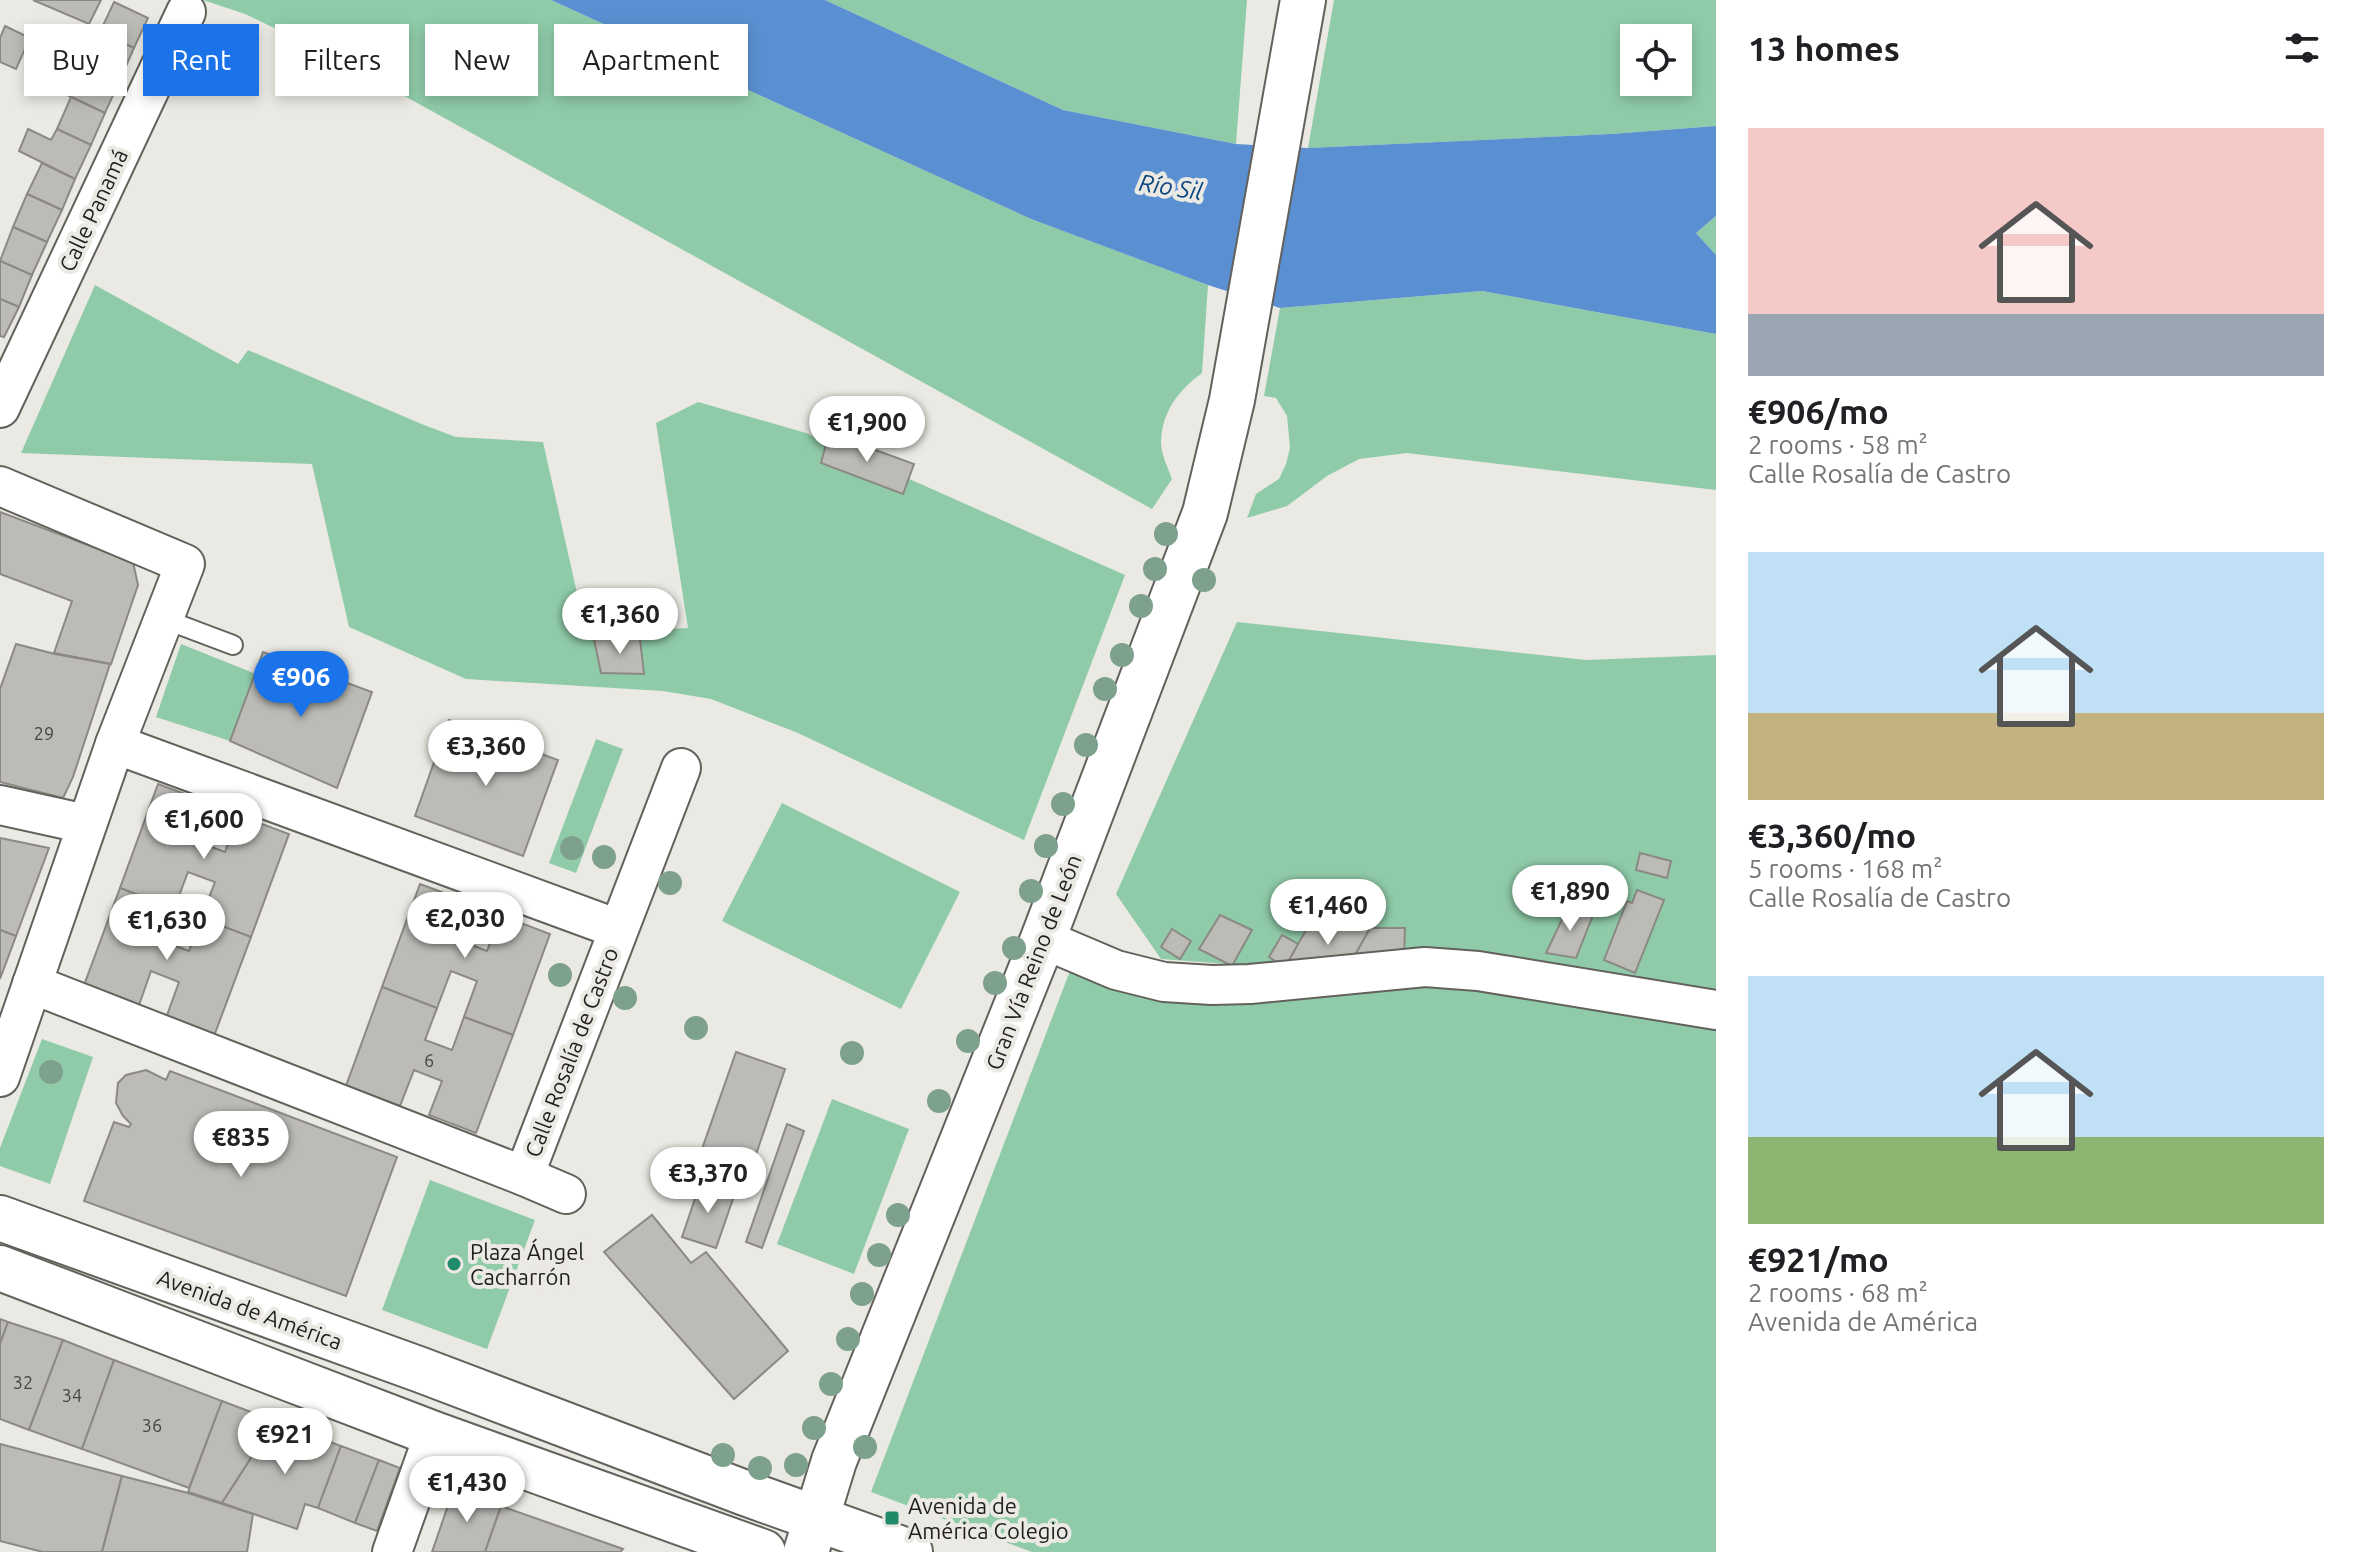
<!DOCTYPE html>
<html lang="en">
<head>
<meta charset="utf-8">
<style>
  :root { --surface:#fff; --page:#f6f6f6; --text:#202124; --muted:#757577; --accent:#1a73e8 }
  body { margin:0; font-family:Ubuntu,sans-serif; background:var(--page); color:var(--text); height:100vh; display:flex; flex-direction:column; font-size:30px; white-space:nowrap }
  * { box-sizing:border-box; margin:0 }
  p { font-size:26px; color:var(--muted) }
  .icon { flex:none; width:44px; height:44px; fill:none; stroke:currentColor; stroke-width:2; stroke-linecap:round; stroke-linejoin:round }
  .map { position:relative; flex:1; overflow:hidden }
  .panel { display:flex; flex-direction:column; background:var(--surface); width:640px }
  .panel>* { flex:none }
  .hud { position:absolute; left:24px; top:24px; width:760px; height:72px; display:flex; gap:16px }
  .controls { position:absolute; left:1620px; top:24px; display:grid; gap:16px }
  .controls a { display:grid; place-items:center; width:72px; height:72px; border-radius:0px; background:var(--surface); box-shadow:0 4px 12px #0003; font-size:40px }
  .price { position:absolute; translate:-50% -68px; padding:0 18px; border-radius:28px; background:#fff; color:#222; font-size:26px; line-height:52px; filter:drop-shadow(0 2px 4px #0008) }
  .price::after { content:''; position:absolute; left:50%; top:48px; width:24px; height:18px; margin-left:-12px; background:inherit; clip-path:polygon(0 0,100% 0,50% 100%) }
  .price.active { background:var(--accent); color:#fff }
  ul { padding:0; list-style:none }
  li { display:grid; align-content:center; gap:16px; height:424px; padding:0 32px }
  li span { display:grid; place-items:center; height:248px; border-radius:0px; color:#555 }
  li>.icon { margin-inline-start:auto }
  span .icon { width:144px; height:144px; fill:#fffc; stroke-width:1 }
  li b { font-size:34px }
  h2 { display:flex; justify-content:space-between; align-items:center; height:96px; padding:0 32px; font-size:34px }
  .pill { padding:0 28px; border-radius:0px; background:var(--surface); box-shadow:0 4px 12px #0003; font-size:28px; line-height:72px }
  .pill.active { background:var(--accent); color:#fff }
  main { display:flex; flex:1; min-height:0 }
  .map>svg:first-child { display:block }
</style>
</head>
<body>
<main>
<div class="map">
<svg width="1716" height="1552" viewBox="0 0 1716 1552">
  <rect width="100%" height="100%" fill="#ebe9e3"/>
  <g fill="#8fcba8" fill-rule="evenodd">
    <path d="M203,0h348l480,219 177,66 -6,88c-23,17 -40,38 -41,69 0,12 7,26 11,37l-20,30 -820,-453 -87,-42z"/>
    <path d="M825,0h422l-11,144 -173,-34z"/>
    <path d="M1334,0h382v126l-105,8 -303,14zM1634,38h44v44h-44z"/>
    <path d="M1716,216v39l-20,-22z"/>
    <path d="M95,285l143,79 10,-14 176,75 32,12 87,5 43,191 102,-5 -32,-205 42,-21 108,31 319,142 -101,265 -226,-107 -87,-34 -48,-8 -197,-12 -117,-52 -37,-163 -291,-11z"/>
    <path d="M1482,291l234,43v156l-309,-37 -48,6 -32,17 -40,30 -40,12 9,-24 23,-15 7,-15 4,-16 -3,-32 -11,-18 -12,-2 16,-88z"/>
    <path d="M1237,622l349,38 130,-5v336l-268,-41 -206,15 -81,-6 -45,-65z"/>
    <path d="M181,644l75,30 -26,67 -74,-24z"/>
    <path d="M596,739l27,10 -47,124 -27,-10z"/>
    <path d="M782,803l178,89 -59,117 -179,-88z"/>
    <path d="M1073,963l384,17 259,42v530h-684l-161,-60z"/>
    <path d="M42,1039l51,18 -43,127 -50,-18v-18z"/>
    <path d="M832,1099l77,30 -55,145 -77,-30z"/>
    <path d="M430,1180l105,40 -48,129 -105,-39z"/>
  </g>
  <path fill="#5a90d1" d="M551,0h274l238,110 173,34 72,4 303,-14 105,-8v90l-20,17 20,22v79l-234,-43 -202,17 -72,-23 -177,-66z"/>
  <g fill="#bdbbb6" stroke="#8b8984" stroke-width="2">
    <path d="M33,0h68l-12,24z"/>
    <path d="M114,2l34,16 -14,30 -34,-16z"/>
    <path d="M5,26l25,12 -14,31 -16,-7v-24z"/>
    <path d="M100,32l34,16 -14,32 -35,-15z"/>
    <path d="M66,56l54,24 -15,33 -53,-25z"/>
    <path d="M71,97l34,16 -14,32 -34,-16z"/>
    <path d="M28,129l23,11 6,-11 34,16 -16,34 -56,-28z"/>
    <path d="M42,163l33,16 -13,31 -35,-16z"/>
    <path d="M27,194l35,16 -15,32 -34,-15z"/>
    <path d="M13,227l34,15 -15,33 -32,-14z"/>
    <path d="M0,261l32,14 -13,32 -19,-8z"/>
    <path d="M0,299l19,8 -15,30 -4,-1z"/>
    <path d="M829,433l85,31 -11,30 -82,-31z"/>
    <path d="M0,512l133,50 5,23 -27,79 -57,-11 18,-52 -72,-27z"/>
    <path d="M594,639h46l4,35 -43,-1z"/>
    <path d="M16,644l39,10 55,10 -37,113 -10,21 -63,-16v-93z"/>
    <path d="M263,652l109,40 -35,96 -107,-47z"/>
    <path d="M449,720l109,40 -35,96 -108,-40z"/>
    <path d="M158,784l54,20 -14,38 27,10 13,-37 51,19 -38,103 -50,-19 14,-36 -27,-10 -14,37 -54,-21z"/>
    <path d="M0,838l49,10 -33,88 -16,-6z"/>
    <path d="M1640,853l31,8 -4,17 -31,-8z"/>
    <path d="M420,884l54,20 -13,37 26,10 13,-36 50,19 -37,101 -49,-18 13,-36 -26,-10 -14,37 -55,-21z"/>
    <path d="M120,888l54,21 -12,32 27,10 12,-33 50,19 -37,99 -48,-18 13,-36 -28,-11 -13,37 -55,-20z"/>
    <path d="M1637,890l27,10 -29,73 -31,-13 23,-59 5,2z"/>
    <path d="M1569,905l24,10 -17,43 -30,-5z"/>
    <path d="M1220,915l32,15 -20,36 -33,-17z"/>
    <path d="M1370,928h35l-1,30 -53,4z"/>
    <path d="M1370,928l-19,34 -66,5 21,-37z"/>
    <path d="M1172,929l19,12 -11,18 -19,-12z"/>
    <path d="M0,930l16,6 -16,43z"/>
    <path d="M1282,935l16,9 -13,23 -16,-10z"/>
    <path d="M382,987l55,21 -12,32 27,10 12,-33 49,18 -37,98 -47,-18 13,-34 -28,-11 -14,36 -54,-20z"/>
    <path d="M736,1052l49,17 -40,118 -50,-18z"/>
    <path d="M146,1070l20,10 4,-9 227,86 -51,139 -262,-95 30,-79 15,5 2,-3 -8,-8 -7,-13 2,-20 8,-8z"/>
    <path d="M787,1124l17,7 -42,117 -16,-6z"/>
    <path d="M701,1181l34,12 -19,55 -34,-11z"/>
    <path d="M652,1215l39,48 15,-11 82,99 -54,48 -130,-147z"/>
    <path d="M0,1319l8,3 -8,22z"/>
    <path d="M8,1322l55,18 -34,90 -29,-11v-75z"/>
    <path d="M63,1340l51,20 -32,89 -53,-19z"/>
    <path d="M114,1360l108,41 -33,87 -107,-39z"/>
    <path d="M222,1401l53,20 -53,82 -34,-11z"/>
    <path d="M275,1421l66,25 -23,62 -13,-4 -8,25 -75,-26z"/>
    <path d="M0,1444l122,32 -20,76h-59l-43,-11z"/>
    <path d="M341,1446l38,14 -24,63 -37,-15z"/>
    <path d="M379,1460l21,8 -23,63 -22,-8z"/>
    <path d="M122,1476l66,17 65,21 -6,38h-145z"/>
    <path d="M454,1488l47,18 -16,46h-53z"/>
    <path d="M501,1506l122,43 -3,3h-135z"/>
  </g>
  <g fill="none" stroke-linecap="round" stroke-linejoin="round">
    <defs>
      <path id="lane" d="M164,619l69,26"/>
      <g id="street">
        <path d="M0,408l186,-396"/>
        <path d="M0,486l185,78 -70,180 -115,333"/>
        <path d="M115,744l503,185"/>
        <path d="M0,805l86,19"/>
        <path d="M1043,939l73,31 48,12 48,3 38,-1 175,-17 53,4 238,39"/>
        <path d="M32,984l492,192 42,18"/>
        <path d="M524,1176l157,-408"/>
        <path d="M392,1552l42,-118"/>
      </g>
      <g id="secondary">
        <path d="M0,1218l421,152 324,123 165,59"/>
        <path d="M0,1268l434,166 329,118"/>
        <path d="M806,1552l28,-91 209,-522 162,-426 27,-113 71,-400"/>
      </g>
    </defs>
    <use href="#lane" stroke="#63615c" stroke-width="22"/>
    <use href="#street" stroke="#63615c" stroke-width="42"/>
    <use href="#secondary" stroke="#63615c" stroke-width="48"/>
    <use href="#lane" stroke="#fff" stroke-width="18"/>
    <use href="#street" stroke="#fff" stroke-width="38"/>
    <use href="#secondary" stroke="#fff" stroke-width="44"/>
  </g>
  <g fill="#7ea18d">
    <circle cx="1166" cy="534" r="12"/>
    <circle cx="1155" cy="569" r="12"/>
    <circle cx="1204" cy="580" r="12"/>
    <circle cx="1141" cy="606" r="12"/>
    <circle cx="1122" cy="655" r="12"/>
    <circle cx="1105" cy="689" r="12"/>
    <circle cx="1086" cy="745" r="12"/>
    <circle cx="1063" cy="804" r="12"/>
    <circle cx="1046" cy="846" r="12"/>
    <circle cx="572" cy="848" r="12"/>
    <circle cx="604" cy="857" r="12"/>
    <circle cx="670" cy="883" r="12"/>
    <circle cx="1031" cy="891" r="12"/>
    <circle cx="1014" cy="948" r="12"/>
    <circle cx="560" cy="975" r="12"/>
    <circle cx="995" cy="983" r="12"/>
    <circle cx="625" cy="998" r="12"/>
    <circle cx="696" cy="1028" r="12"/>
    <circle cx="968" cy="1041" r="12"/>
    <circle cx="852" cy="1053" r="12"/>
    <circle cx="51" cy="1072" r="12"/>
    <circle cx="939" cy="1101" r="12"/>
    <circle cx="898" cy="1215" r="12"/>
    <circle cx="879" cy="1255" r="12"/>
    <circle cx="862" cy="1294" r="12"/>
    <circle cx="848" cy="1339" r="12"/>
    <circle cx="831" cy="1384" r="12"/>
    <circle cx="814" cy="1428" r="12"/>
    <circle cx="865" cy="1447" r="12"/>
    <circle cx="723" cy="1455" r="12"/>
    <circle cx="796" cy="1465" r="12"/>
    <circle cx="760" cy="1468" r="12"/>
  </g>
  <g fill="#1f8b69" stroke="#ebe9e3" stroke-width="3">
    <circle cx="454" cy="1264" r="8"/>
    <rect x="884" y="1510" width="16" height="16" rx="4"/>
  </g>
  <g text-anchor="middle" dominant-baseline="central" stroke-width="8" stroke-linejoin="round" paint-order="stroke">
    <g font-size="18" fill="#474643">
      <text x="44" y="733">29</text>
      <text x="429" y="1060">6</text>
      <text x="23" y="1382">32</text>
      <text x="72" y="1395">34</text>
      <text x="152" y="1425">36</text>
    </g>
    <g font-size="22" fill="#201f1d" stroke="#ebe9e3">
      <text transform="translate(93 210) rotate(-65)">Calle Panamá</text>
      <text transform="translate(1033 962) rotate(-69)">Gran Vía Reino de León</text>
      <text transform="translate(571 1052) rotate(-69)">Calle Rosalía de Castro</text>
      <text transform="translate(250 1309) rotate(20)">Avenida de América</text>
    </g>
    <g font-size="22" fill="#201f1d" stroke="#ebe9e3" text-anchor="start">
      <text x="470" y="1251">Plaza Ángel<tspan x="470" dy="25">Cacharrón</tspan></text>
      <text x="908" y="1505">Avenida de<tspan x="908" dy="25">América Colegio</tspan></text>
    </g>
    <g font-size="24" font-style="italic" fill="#0b4681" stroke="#ebe9e3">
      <text transform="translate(1171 187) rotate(9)">Río Sil</text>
    </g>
  </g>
</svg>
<div class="controls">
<a><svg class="icon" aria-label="locate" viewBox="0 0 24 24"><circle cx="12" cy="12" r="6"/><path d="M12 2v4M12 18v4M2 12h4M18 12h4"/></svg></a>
</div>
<b class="price" style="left:867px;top:464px">€1,900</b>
<b class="price" style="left:620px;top:656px">€1,360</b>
<b class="price active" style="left:301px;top:719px">€906</b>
<b class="price" style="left:486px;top:788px">€3,360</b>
<b class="price" style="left:204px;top:861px">€1,600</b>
<b class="price" style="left:1570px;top:933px">€1,890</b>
<b class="price" style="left:1328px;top:947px">€1,460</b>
<b class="price" style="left:465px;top:960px">€2,030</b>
<b class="price" style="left:167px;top:962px">€1,630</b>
<b class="price" style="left:241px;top:1179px">€835</b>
<b class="price" style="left:708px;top:1215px">€3,370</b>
<b class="price" style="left:285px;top:1476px">€921</b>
<b class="price" style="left:467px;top:1524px">€1,430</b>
<div class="hud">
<a class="pill">Buy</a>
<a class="pill active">Rent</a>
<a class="pill">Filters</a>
<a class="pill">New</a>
<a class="pill">Apartment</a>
</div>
</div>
<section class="panel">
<h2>13 homes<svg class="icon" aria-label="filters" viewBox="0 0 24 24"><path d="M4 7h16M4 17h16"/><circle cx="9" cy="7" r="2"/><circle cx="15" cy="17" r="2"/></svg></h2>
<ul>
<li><span style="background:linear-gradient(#f6c9c9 75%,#9aa5b1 0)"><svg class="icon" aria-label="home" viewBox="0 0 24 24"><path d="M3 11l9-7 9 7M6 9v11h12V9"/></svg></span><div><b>€906/mo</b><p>2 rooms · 58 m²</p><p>Calle Rosalía de Castro</p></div></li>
<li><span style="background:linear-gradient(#bfe0f5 65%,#c2b280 0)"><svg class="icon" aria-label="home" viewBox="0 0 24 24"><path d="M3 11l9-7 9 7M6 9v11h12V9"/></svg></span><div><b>€3,360/mo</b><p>5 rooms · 168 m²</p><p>Calle Rosalía de Castro</p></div></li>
<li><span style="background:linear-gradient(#bfe0f5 65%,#8fb573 0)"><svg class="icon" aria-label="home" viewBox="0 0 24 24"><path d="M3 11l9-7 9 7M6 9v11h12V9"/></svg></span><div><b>€921/mo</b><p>2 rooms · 68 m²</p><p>Avenida de América</p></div></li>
</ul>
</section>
</main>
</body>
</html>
